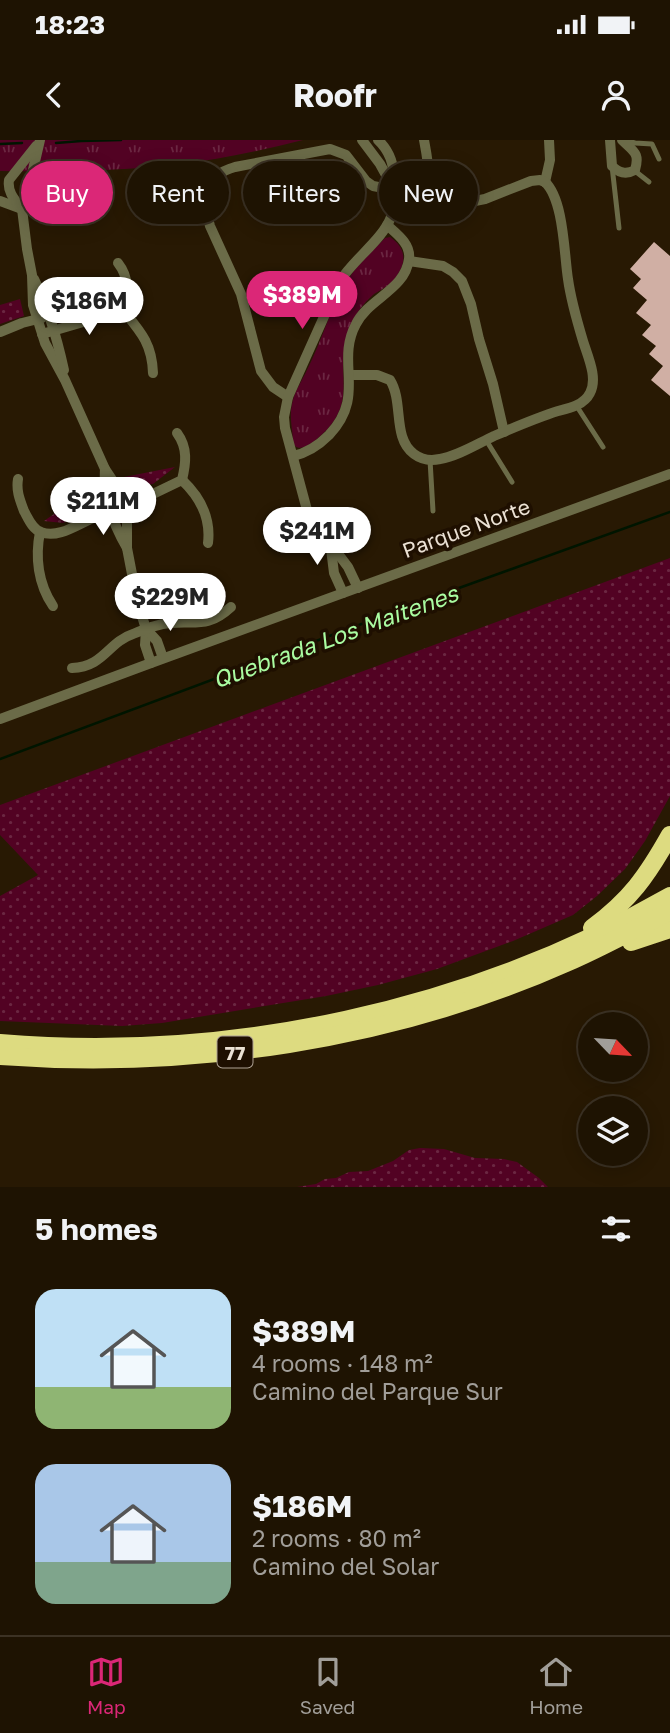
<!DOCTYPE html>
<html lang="en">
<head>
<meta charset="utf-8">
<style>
  :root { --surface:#1e1302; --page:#2b2011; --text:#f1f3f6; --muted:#a19e99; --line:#3c3224; --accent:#db2777 }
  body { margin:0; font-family:"Golos Text",sans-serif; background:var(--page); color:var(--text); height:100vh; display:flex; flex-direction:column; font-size:26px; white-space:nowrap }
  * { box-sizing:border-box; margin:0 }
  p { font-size:23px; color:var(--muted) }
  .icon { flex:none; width:38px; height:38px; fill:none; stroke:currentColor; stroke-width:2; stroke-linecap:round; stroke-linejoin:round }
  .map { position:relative; height:1047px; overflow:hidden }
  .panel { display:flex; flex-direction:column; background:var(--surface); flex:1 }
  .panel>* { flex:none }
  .hud { position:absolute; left:21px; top:21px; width:628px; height:63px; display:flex; gap:14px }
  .needle { width:46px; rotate:115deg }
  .fabs { position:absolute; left:578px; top:872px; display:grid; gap:14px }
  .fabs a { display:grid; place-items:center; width:70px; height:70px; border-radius:50%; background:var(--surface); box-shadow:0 4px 18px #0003,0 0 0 2px var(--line); font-size:35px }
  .price { position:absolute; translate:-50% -60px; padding:0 16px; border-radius:24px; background:#fff; color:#222; font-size:23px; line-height:46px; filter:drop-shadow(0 2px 4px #0008) }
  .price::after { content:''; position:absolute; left:50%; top:42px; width:21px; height:16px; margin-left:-10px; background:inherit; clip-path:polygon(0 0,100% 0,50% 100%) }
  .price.active { background:var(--accent); color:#fff }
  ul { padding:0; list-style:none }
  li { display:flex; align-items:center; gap:21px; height:175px; padding:0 35px }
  li span { display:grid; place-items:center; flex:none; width:196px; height:140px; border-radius:21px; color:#555 }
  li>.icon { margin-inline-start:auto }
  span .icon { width:84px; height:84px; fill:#fffc; stroke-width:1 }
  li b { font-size:30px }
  h2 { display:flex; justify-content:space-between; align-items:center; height:84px; padding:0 35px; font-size:30px }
  .pill { padding:0 24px; border-radius:32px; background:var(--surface); box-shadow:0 4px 18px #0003,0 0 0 2px var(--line); font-size:24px; line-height:63px }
  .pill.active { background:var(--accent); color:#fff }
  .status { display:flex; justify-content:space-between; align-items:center; height:49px; padding:0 35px; background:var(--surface); direction:ltr }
  .status svg { height:19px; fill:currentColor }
  header { display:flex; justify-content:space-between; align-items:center; height:91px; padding:0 35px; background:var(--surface); font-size:32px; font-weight:700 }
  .tabs { display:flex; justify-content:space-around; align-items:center; height:98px; border-top:2px solid var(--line); background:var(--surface); font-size:19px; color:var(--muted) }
  .tabs a { display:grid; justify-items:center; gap:4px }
  .tabs .active { color:var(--accent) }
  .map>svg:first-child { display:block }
</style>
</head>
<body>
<div class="status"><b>18:23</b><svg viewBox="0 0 49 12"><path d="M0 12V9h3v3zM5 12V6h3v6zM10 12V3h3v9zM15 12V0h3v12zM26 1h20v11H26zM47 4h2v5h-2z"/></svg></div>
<header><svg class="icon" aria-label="back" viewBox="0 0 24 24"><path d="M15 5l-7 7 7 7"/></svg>Roofr<svg class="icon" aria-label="person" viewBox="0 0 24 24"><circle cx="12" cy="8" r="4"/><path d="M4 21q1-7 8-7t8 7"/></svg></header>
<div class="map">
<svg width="670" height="1047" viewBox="0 0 670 1047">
  <defs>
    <pattern id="grass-dots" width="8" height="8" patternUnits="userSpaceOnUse" patternTransform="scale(1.75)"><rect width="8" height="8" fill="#520223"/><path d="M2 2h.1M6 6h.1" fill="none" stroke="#6b2742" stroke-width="1.8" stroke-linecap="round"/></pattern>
    <pattern id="park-tufts" width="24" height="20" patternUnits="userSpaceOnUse" patternTransform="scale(1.75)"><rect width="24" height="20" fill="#520223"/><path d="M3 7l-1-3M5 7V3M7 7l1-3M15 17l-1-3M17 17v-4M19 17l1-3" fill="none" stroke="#6b2742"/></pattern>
  </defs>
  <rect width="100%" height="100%" fill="#281903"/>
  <g fill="url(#grass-dots)">
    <path d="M116,157l-4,7 -20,9 -32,8 -3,-16z"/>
    <path d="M20,159l4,17 -24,8v-19z"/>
    <path d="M175,327l-22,17 -29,3 -5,-9z"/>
    <path d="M91,348l9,18 -37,17 -19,-2z"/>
    <path d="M670,418v238l-25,45 -20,28 -28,27 -24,19 -60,26 -76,28 -59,16 -52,11 -164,27 -40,3 -122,-5v-125l38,-21 -38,-40v-30z"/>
    <path d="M420,1008l24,1 31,9 29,1 13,3 22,16 9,9h-251l19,-3 9,-5 11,-1 13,-6 19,-1 25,-10 16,-11z"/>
  </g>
  <g fill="url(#park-tufts)">
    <path d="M0,0h303c-40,10 -80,19 -121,24 -60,7 -121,8 -182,7z"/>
    <path d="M390,97c19,13 16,29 2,45 -5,5 -12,8 -18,12 -8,7 -15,15 -20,25 -6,12 -10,28 -11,41 0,26 5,44 -13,66 -5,6 -26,28 -35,20 -3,-3 -2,-11 -3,-16 -1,-9 -2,-17 0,-26 2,-12 10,-23 15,-34 15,-29 23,-61 39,-88 11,-17 26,-30 39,-44z"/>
  </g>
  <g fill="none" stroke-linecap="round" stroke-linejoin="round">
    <g stroke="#001500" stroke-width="2.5">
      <path d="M56,3l25,-2 40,-1"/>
      <path d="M0,4l22,-1"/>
      <path d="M0,619l434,-162 236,-85"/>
    </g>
  </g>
  <path fill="#d0afa4" d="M654,102l16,14v140l-19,-16 12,-14 -14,-12 7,-8 -14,-11 9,-10 -15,-12 11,-13 -14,-12 8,-9 -11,-10z"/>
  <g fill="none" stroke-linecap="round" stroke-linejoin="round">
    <g stroke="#6b6b48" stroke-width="5">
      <path d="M625,0l10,3 17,1 7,15"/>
      <path d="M612,26l7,62"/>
      <path d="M635,31l14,11"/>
      <path d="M576,265l27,42"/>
      <path d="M486,300l26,42"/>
      <path d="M430,320l3,51"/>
    </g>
    <g stroke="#6b6b48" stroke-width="10">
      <path d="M40,0l-11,47 -7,22 5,40 5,26 1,30 12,38 20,37 40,89 14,21 8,28v30l10,52 9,29 -1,16 6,18"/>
      <path d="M362,0l18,24 12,22"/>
      <path d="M610,0l2,26c7,7 14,9 23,4 5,-17 -1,-18 -13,-30"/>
      <path d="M545,42l5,-22 -1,-20"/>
      <path d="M29,47l14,5 23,-6 27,5"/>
      <path d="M419,54c13,-21 9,-31 5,-54"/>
      <path d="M0,61l22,8 20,-10 10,-8"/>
      <path d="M22,69c-7,-9 -15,-17 -13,-29l27,-34"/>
      <path d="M409,121l34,5 10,6 9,9 9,23 8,35 14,45 11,48"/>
      <path d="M118,123c11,14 11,31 4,46 18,22 30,34 31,64"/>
      <path d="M34,139c15,30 23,59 30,91"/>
      <path d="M0,192l22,-9 20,-5"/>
      <path d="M42,194l72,-21 8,-4"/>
      <path d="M350,235h27l13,5c14,22 2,58 24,74 8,6 17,7 26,5 18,-3 37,-15 54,-23 21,-9 42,-18 64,-25 12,-3 26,-6 32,-18 8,-15 -2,-36 -7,-52 -6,-20 -12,-40 -15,-62 -4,-25 -4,-79 -23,-97"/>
      <path d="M288,257l-15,-10 -12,-16 -20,-77 -31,-68c-8,-27 -7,-50 25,-59l95,-18 16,6 20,26 7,5 54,10 23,6 15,1 20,-4 46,-18 9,-1 5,2"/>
      <path d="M293,316c14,-3 26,-11 36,-21 38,-40 6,-72 27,-111 13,-26 49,-34 53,-65 2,-15 -12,-25 -22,-34"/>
      <path d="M105,329c-2,28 8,55 22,79"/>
      <path d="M18,339c-2,12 2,21 6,32 4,7 8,18 17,21 17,7 37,-8 52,-14 10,-4 20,-7 31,-10"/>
      <path d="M182,340c18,17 29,38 26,63"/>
      <path d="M109,363l46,-10 27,-13c4,-17 6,-32 -5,-47"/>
      <path d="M40,392c-5,25 -2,52 13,74"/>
      <path d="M331,409l3,24 9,20"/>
      <path d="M358,448l-10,-21 -9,-12 -8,-6 -16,-24 -8,-15 -22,-82 -1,-11 4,-20 52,-116c13,-21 43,-42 51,-64 4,-10 3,-21 3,-32 1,-18 -3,-33 -16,-45"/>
      <path d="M146,489l11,12 6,17"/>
      <path d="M72,528c32,-1 36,-26 61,-34 12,-5 24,-10 37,-11 27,-2 38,5 61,-16"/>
      <path d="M0,579l151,-56 519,-189"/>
    </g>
    <g stroke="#dddb80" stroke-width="18">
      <path d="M592,788c38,-28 55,-52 78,-93"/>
      <path d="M631,802l39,-13"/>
      <path d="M0,903c230,19 469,-32 670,-147"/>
      <path d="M0,916c190,14 391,-15 566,-93 35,-15 70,-34 104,-52"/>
    </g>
  </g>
  <g text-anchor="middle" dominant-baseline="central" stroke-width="7" stroke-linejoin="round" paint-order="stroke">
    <rect fill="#1e0f00" stroke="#aea294" stroke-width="2" x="217.5" y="896.5" width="35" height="31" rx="5"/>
    <g font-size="19" font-weight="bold" fill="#ebe1d4">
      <text x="235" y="912">77</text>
    </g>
    <g font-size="21" fill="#ebe1d4" stroke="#1e0f00">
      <text transform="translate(466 388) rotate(-20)">Parque Norte</text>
    </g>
    <g font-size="23" font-style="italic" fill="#aafca1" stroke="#1e0f00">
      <text transform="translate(335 496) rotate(-20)">Quebrada Los Maitenes</text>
    </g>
  </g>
</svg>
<div class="fabs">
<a><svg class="needle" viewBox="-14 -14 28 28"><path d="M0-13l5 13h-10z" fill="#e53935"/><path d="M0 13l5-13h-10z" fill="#a19e99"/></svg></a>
<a><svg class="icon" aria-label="layers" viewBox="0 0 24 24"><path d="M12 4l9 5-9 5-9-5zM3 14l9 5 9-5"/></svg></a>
</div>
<b class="price active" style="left:302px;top:191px">$389M</b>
<b class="price" style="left:89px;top:197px">$186M</b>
<b class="price" style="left:103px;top:397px">$211M</b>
<b class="price" style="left:317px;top:427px">$241M</b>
<b class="price" style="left:170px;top:493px">$229M</b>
<div class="hud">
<a class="pill active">Buy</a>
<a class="pill">Rent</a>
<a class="pill">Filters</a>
<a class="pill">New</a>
</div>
</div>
<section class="panel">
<h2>5 homes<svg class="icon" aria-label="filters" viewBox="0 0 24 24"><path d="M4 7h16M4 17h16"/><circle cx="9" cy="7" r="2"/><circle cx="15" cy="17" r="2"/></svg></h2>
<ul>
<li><span style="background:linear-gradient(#bfe0f5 70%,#8fb573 0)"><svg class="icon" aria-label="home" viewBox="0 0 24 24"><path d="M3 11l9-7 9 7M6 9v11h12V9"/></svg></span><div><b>$389M</b><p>4 rooms · 148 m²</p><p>Camino del Parque Sur</p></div></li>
<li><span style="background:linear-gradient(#a9c7e8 70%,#7fa58c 0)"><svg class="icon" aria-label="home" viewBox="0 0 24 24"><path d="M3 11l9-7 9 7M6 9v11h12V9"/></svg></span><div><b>$186M</b><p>2 rooms · 80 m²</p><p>Camino del Solar</p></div></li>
</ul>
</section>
<nav class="tabs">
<a class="active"><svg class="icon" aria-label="map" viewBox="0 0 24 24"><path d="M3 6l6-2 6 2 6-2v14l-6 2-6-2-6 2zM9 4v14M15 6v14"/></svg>Map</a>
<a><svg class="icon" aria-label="saved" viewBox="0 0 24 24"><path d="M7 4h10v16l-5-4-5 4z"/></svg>Saved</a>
<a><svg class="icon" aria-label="home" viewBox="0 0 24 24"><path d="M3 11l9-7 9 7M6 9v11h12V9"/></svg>Home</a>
</nav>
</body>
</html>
